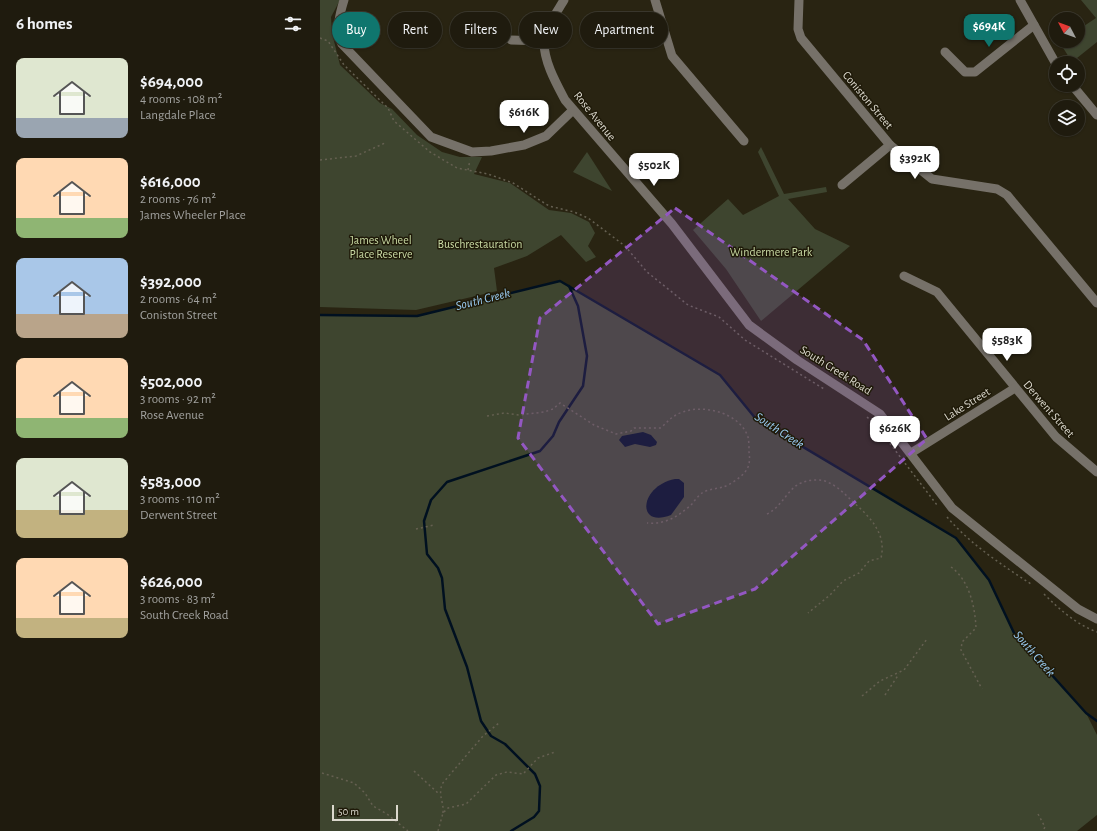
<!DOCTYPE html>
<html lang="en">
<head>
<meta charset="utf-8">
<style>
  :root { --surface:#1f1b0e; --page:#272417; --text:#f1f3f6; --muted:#a1a19e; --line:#3c392e; --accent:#0f766e }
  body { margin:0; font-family:"Alegreya Sans",sans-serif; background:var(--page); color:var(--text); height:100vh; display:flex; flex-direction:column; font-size:15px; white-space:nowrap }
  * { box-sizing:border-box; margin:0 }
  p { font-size:13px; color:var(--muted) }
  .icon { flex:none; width:22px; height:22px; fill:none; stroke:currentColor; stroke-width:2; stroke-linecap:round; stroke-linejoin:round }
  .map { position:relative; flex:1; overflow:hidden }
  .side { display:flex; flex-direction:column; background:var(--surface); width:320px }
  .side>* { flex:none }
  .guide { position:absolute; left:12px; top:12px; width:380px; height:36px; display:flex; gap:8px }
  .needle { width:26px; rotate:311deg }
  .controls { position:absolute; left:729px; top:12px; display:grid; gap:8px }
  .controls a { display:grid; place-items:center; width:36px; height:36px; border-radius:50%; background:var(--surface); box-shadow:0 1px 3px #0004,0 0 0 1px var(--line); font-size:20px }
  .scale { position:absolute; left:12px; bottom:10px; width:66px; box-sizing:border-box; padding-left:4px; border:2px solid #dbd8cd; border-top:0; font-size:11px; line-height:14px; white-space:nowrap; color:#dbd8cd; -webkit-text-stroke:3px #1f1a09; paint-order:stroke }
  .price { position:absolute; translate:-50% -34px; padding:0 9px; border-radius:8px; background:#fff; color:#222; font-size:13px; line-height:26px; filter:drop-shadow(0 1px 2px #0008) }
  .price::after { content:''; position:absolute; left:50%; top:24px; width:12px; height:9px; margin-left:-6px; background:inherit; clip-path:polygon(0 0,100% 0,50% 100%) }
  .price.on { background:var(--accent); color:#fff }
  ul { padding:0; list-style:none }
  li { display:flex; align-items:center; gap:12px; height:100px; padding:0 16px }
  li span { display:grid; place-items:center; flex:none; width:112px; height:80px; border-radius:8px; color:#555 }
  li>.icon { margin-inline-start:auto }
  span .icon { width:48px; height:48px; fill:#fffc; stroke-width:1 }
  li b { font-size:17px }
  h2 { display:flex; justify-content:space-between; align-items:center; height:48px; padding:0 16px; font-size:17px }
  .tag { padding:0 14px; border-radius:18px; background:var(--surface); box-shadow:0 1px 3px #0004,0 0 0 1px var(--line); font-size:14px; line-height:36px }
  .tag.on { background:var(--accent); color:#fff }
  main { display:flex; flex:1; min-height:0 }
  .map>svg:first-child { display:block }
</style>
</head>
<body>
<main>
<section class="side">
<h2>6 homes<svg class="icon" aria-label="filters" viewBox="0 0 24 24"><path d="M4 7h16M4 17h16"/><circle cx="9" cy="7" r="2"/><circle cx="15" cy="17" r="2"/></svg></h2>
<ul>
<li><span style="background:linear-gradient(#dfe7d0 75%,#9aa5b1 0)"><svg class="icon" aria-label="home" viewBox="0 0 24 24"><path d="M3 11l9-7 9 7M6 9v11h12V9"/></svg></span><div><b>$694,000</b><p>4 rooms · 108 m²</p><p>Langdale Place</p></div></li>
<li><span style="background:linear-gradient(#ffd9b3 75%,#8fb573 0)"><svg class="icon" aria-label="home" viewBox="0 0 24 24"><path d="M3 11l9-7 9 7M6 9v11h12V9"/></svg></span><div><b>$616,000</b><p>2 rooms · 76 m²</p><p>James Wheeler Place</p></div></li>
<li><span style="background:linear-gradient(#a9c7e8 70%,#b9a48a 0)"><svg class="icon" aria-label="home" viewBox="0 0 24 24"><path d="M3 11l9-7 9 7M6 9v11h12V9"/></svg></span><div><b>$392,000</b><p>2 rooms · 64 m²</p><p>Coniston Street</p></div></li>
<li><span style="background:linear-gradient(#ffd9b3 75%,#8fb573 0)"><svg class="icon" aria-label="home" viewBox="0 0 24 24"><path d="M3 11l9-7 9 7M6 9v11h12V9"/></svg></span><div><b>$502,000</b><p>3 rooms · 92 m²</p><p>Rose Avenue</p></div></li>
<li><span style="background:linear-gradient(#dfe7d0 65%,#c2b280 0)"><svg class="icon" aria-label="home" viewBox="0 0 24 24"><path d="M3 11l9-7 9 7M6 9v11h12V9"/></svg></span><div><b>$583,000</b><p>3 rooms · 110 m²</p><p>Derwent Street</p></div></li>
<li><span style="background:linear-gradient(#ffd9b3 75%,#c2b280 0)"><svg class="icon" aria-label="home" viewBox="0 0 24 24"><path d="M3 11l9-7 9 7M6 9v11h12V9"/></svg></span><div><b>$626,000</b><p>3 rooms · 83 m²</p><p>South Creek Road</p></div></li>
</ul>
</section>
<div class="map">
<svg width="777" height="831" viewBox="0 0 777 831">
  <rect width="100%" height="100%" fill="#292412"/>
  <g fill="#3e452f">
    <path d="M0,0h20l-9,17 1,16 8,32 40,38 12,6 25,26 25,17 18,5h22l-8,17 36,9 39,27 22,3 18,9 6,11 -7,13 8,11 -10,5 -25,-27 -34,21 -33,12 3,23 -81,19 -96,-3z"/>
    <path d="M761,0h16v42l-25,20 -12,-19 3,-2h15v-11l18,-12z"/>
    <path d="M441,147l23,47 42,-7 1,5 -39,7 27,30 35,17 -89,75 -35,-52 -33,-39 35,-31 15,16 36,-19 -21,-44z"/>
    <path d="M267,152l25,39 -39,-19z"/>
    <path d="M240,281l160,94 36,44 200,119 33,42 25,53 72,80 11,22v80l-20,16h-757v-516l97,1z"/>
  </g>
  <g fill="#001020">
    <path d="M323,432l8,3 6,7 -1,3 -6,2 -15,-3 -10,3 -6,-7 3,-4z"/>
    <path d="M355,479h4l5,4v14l-13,18c-35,14 -32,-29 4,-36z"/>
  </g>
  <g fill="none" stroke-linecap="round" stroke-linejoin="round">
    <g stroke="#001020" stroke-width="2.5">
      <path d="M0,315l97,1 143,-35 160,94 36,44 200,119 33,42 25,53 72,80 11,8"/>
      <path d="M191,831l23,-14 5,-6 1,-25 -5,-12 -30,-30 -14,-8 -10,-15 -14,-54 -22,-58 -3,-31 -4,-10 -11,-14 -3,-33 7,-21 16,-18 93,-31 13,-15 6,-14 24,-36 4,-30 -9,-50 -9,-20"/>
    </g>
    <g stroke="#656051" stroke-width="1.5" stroke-dasharray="2 3" stroke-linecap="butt">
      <path d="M0,38l8,3 16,24 44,43 6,13 36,31 27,16 31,6 25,9 36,23 25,6 14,6 37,28 22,26 41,33 31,12 26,23 79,49"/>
      <path d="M0,160l36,-4 29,-13"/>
      <path d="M148,170l2,-10"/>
      <path d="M167,416l17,-3 15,2 25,-3 9,-3 7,-6 34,22 22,9 15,-3 3,-3h27c7,-7 12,-13 22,-16 21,-8 57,1 65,25 1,4 1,10 1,15 1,7 1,14 -4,20 -5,6 -15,13 -22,15 -7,2 -15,2 -21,6 -3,2 -7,7 -10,11 -13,12 -27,21 -45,19"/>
      <path d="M547,417l8,7 62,81"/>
      <path d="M447,514c15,-7 21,-26 34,-31 7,-3 16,-4 24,-2 11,4 19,12 27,20 17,15 35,32 29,57l-12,3 -10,12 -16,8 -13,14 -22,18"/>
      <path d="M627,517c23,27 55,48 84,67"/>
      <path d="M96,529l18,-4"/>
      <path d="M631,567c18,13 24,39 25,61l-14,14 -1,8 21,39"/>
      <path d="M724,594c16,16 32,30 53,38"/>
      <path d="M565,695l14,-21"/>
      <path d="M542,696l18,-15 24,-11 23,-31"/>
      <path d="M94,771l25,23"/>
      <path d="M2,773l32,10 11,10 8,13 14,8 21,17"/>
      <path d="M123,813c1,-12 -5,-16 -1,-29l41,-48 16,-13"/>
      <path d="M718,814l7,13 -2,4"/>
      <path d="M118,831l5,-18 5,-5 18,-4 30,-29 11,-3 16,2 15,-16 17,-6"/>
    </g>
    <g stroke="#767169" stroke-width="9">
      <path d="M24,0c-4,13 -9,31 -2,44l89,93 41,15 19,-1 33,-6 22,-9 27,-26"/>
      <path d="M244,0c-7,12 -19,28 -20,42 0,20 12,41 21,58l107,124 77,101 48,35 83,54 72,94 126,101 19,10"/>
      <path d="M335,0l17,56 72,85"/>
      <path d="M479,0l-1,29 3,9 89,107 42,34 65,10 10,6 90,108"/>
      <path d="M700,0l36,64"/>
      <path d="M191,40l33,1"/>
      <path d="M625,52l20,20h10l59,-47"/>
      <path d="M752,85l25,30"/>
      <path d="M522,185l48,-40"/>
      <path d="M584,276l33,16 119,145 41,35"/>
      <path d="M591,453l104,-65"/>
    </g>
  </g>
  <path fill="#9357c2" fill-opacity="0.2" stroke="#9357c2" stroke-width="3" stroke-dasharray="8 5" stroke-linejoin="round" d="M355,208l188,132 64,99 -172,150 -97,35 -140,-186 22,-120z"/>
  <g text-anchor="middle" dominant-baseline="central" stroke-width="3" stroke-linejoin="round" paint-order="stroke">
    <g font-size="12" fill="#dbd8cd" stroke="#1f1a09">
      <text transform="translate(548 100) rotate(50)">Coniston Street</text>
      <text transform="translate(275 116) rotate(51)">Rose Avenue</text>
      <text transform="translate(516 370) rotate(32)">South Creek Road</text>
      <text transform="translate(647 404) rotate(-32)">Lake Street</text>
      <text transform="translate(729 409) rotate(49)">Derwent Street</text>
    </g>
    <g font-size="12" fill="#c9daa4" stroke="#1f1a09">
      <text x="61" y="240">James Wheel<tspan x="61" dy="14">Place Reserve</tspan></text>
      <text x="160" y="244">Buschrestauration</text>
      <text x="451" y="252">Windermere Park</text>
    </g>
    <g font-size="13" font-style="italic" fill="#99caf0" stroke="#1f1a09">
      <text transform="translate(163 300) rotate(-14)">South Creek</text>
      <text transform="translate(459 431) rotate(33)">South Creek</text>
      <text transform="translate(714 654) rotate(49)">South Creek</text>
    </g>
  </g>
</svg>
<div class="controls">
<a><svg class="needle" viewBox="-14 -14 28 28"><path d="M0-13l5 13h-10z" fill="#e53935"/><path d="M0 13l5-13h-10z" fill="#a1a19e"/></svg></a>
<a><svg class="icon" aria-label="locate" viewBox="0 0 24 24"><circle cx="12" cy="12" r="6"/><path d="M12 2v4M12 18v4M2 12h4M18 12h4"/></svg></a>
<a><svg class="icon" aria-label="layers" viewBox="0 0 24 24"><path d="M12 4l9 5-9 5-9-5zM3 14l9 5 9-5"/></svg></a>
</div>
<div class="scale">50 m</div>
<b class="price on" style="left:669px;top:48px">$694K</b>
<b class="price" style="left:204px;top:134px">$616K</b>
<b class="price" style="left:595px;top:180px">$392K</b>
<b class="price" style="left:334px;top:187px">$502K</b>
<b class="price" style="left:687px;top:362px">$583K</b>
<b class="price" style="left:575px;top:450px">$626K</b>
<div class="guide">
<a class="tag on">Buy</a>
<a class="tag">Rent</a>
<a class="tag">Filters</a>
<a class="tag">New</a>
<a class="tag">Apartment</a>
</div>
</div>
</main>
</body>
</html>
